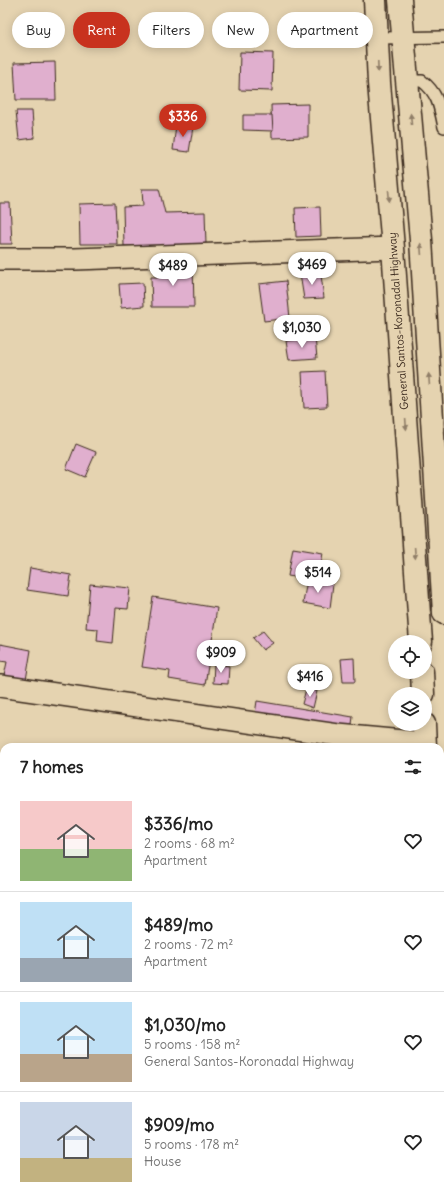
<!DOCTYPE html>
<html lang="en">
<head>
<meta charset="utf-8">
<style>
  :root { --surface:#fff; --page:#f2f2f2; --text:#222; --muted:#767676; --line:#e0e0e0; --accent:#c8321e }
  body { margin:0; font-family:Delius,sans-serif; background:var(--page); color:var(--text); height:100vh; display:flex; flex-direction:column; font-size:15px; white-space:nowrap }
  * { box-sizing:border-box; margin:0 }
  p { font-size:13px; color:var(--muted) }
  .icon { flex:none; width:22px; height:22px; fill:none; stroke:currentColor; stroke-width:2; stroke-linecap:round; stroke-linejoin:round }
  .map { position:relative; flex:1; overflow:hidden }
  .drawer { position:absolute; left:0px; top:743px; width:444px; height:456px; display:flex; flex-direction:column; background:var(--surface); border-radius:12px 12px 0 0; box-shadow:0 2px 10px #0003 }
  .drawer>* { flex:none }
  .guide { position:absolute; left:12px; top:12px; width:420px; height:36px; display:flex; gap:8px }
  .controls { position:absolute; left:388px; top:635px; display:grid; gap:8px }
  .controls a { display:grid; place-items:center; width:44px; height:44px; border-radius:50%; background:var(--surface); box-shadow:0 2px 10px #0003; font-size:20px }
  .price { position:absolute; translate:-50% -34px; padding:0 9px; border-radius:14px; background:#fff; color:#222; font-size:13px; line-height:26px; filter:drop-shadow(0 1px 2px #0008) }
  .price::after { content:''; position:absolute; left:50%; top:24px; width:12px; height:9px; margin-left:-6px; background:inherit; clip-path:polygon(0 0,100% 0,50% 100%) }
  .price.on { background:var(--accent); color:#fff }
  ul { padding:0; list-style:none }
  li { display:flex; align-items:center; gap:12px; height:100px; padding:0 20px }
  li+li { border-top:1px solid var(--line) }
  li span { display:grid; place-items:center; flex:none; width:112px; height:80px; border-radius:0px; color:#555 }
  li>.icon { margin-inline-start:auto }
  span .icon { width:48px; height:48px; fill:#fffc; stroke-width:1 }
  li b { font-size:17px }
  h2 { display:flex; justify-content:space-between; align-items:center; height:48px; padding:0 20px; font-size:17px }
  .pill { padding:0 14px; border-radius:18px; background:var(--surface); box-shadow:0 2px 10px #0003; font-size:14px; line-height:36px }
  .pill.on { background:var(--accent); color:#fff }
  .map>svg:first-child { display:block }
</style>
</head>
<body>
<div class="map">
<svg width="444" height="1199" viewBox="0 0 444 1199">
  <rect width="100%" height="100%" fill="#e5d3b0"/>
  <filter id="ink" filterUnits="userSpaceOnUse"><feTurbulence type="fractalNoise" baseFrequency=".025" numOctaves="2"/><feDisplacementMap in="SourceGraphic" scale="8" xChannelSelector="R" yChannelSelector="G"/><feConvolveMatrix kernelMatrix="1 2 1 2 8 2 1 2 1" color-interpolation-filters="sRGB"/></filter>
  <g filter="url(#ink)">
    <g fill="#e0afce" stroke="#3b2a1e">
      <path d="M240,52l33,1 -1,38 -33,-1z"/>
      <path d="M55,62l1,38h-40l-2,-37z"/>
      <path d="M308,104v33l-36,1 -1,-33z"/>
      <path d="M16,111h16l2,27 -15,2z"/>
      <path d="M243,115h29l1,16 -30,-1z"/>
      <path d="M176,125l17,2 -4,25 -16,-2z"/>
      <path d="M142,189h17l6,24 40,-1 1,33 -82,1 -1,-39 20,-1z"/>
      <path d="M0,203h10l2,41h-12z"/>
      <path d="M115,203l2,41h-37l-1,-40z"/>
      <path d="M320,207l1,29 -25,1 -1,-29z"/>
      <path d="M159,265h34l1,42h-42l-1,-30h8z"/>
      <path d="M300,274l21,1 3,23 -20,1z"/>
      <path d="M286,281l4,37 -26,3 -5,-37z"/>
      <path d="M143,283l1,23 -23,2 -2,-24z"/>
      <path d="M315,337l2,21 -28,2 -3,-19z"/>
      <path d="M325,371l2,36 -23,1 -2,-36z"/>
      <path d="M76,444l20,8 -11,25 -19,-8z"/>
      <path d="M293,548l30,5 -5,28 -30,-5z"/>
      <path d="M30,568l41,7 -3,21 -41,-6z"/>
      <path d="M307,580l26,4 -3,24 -27,-5z"/>
      <path d="M90,584l40,4 -2,21 -12,-1 -3,35 -16,-2 1,-12 -12,-1z"/>
      <path d="M153,597l64,11 -12,77 -36,-6 1,-8 -28,-4z"/>
      <path d="M263,631l10,12 -10,7 -10,-12z"/>
      <path d="M0,644l31,6 -5,30 -22,-4 3,-14 -7,-1z"/>
      <path d="M354,658l1,24h-12l-2,-23z"/>
      <path d="M214,664l15,2 -1,18 -15,-1z"/>
      <path d="M306,689l11,2 -4,17 -11,-4z"/>
      <path d="M257,701l96,16 -2,14 -96,-17z"/>
      <path d="M0,861l4,1v27l-4,-1z"/>
      <path d="M112,1195h48v4h-45l-3,-1z"/>
    </g>
    <g fill="none" stroke-linecap="round" stroke-linejoin="round">
      <defs>
        <g id="service">
          <path d="M378,38l66,-1"/>
          <path d="M408,81h14c16,12 18,27 22,46"/>
        </g>
        <g id="minor">
          <path d="M0,259h75l318,-11"/>
          <path d="M0,686l338,49 87,8"/>
          <path d="M0,943h4"/>
        </g>
        <g id="trunk">
          <path d="M375,0l4,83 14,165 28,394"/>
          <path d="M400,0l21,240 23,373"/>
          <path d="M422,672l1,22"/>
          <path d="M424,724l1,23"/>
          <path d="M440,968l4,-35"/>
          <path d="M383,1199l1,-4"/>
          <path d="M407,1199l1,-4"/>
        </g>
      </defs>
      <use href="#service" stroke="#3b2a1e" stroke-width="14"/>
      <use href="#minor" stroke="#3b2a1e" stroke-width="24"/>
      <use href="#trunk" stroke="#3b2a1e" stroke-width="25"/>
      <use href="#service" stroke="#e5d3b0" stroke-width="11"/>
      <use href="#minor" stroke="#e5d3b0" stroke-width="21"/>
      <use href="#trunk" stroke="#e5d3b0" stroke-width="22"/>
    </g>
    <defs><path id="oneway-solid" d="M-6-.8H1V-3.2L6.5 0L1 3.2V.8H-6Z"/></defs>
    <g fill="#907e67">
      <use href="#oneway-solid" transform="translate(378 67) rotate(88)"/>
      <use href="#oneway-solid" transform="translate(411 119) rotate(-95)"/>
      <use href="#oneway-solid" transform="translate(389 196) rotate(85)"/>
      <use href="#oneway-solid" transform="translate(421 249) rotate(-94)"/>
      <use href="#oneway-solid" transform="translate(429 379) rotate(-94)"/>
      <use href="#oneway-solid" transform="translate(406 424) rotate(86)"/>
      <use href="#oneway-solid" transform="translate(415 553) rotate(86)"/>
    </g>
  </g>
  <g text-anchor="middle" dominant-baseline="central" stroke-width="3.5" stroke-linejoin="round" paint-order="stroke">
    <g font-size="11" fill="#3b2a1e" stroke="#e5d3b0">
      <text transform="translate(398 321) rotate(-94)">General Santos-Koronadal Highway</text>
    </g>
  </g>
</svg>
<div class="controls">
<a><svg class="icon" aria-label="locate" viewBox="0 0 24 24"><circle cx="12" cy="12" r="6"/><path d="M12 2v4M12 18v4M2 12h4M18 12h4"/></svg></a>
<a><svg class="icon" aria-label="layers" viewBox="0 0 24 24"><path d="M12 4l9 5-9 5-9-5zM3 14l9 5 9-5"/></svg></a>
</div>
<b class="price on" style="left:183px;top:138px">$336</b>
<b class="price" style="left:312px;top:286px">$469</b>
<b class="price" style="left:173px;top:287px">$489</b>
<b class="price" style="left:302px;top:349px">$1,030</b>
<b class="price" style="left:318px;top:594px">$514</b>
<b class="price" style="left:221px;top:674px">$909</b>
<b class="price" style="left:310px;top:698px">$416</b>
<div class="guide">
<a class="pill">Buy</a>
<a class="pill on">Rent</a>
<a class="pill">Filters</a>
<a class="pill">New</a>
<a class="pill">Apartment</a>
</div>
<section class="drawer">
<h2>7 homes<svg class="icon" aria-label="filters" viewBox="0 0 24 24"><path d="M4 7h16M4 17h16"/><circle cx="9" cy="7" r="2"/><circle cx="15" cy="17" r="2"/></svg></h2>
<ul>
<li><span style="background:linear-gradient(#f6c9c9 60%,#8fb573 0)"><svg class="icon" aria-label="home" viewBox="0 0 24 24"><path d="M3 11l9-7 9 7M6 9v11h12V9"/></svg></span><div><b>$336/mo</b><p>2 rooms · 68 m²</p><p>Apartment</p></div><svg class="icon" aria-label="heart" viewBox="0 0 24 24"><path d="M12 20l-8-8c-3-5 5-10 8-4 3-6 11-1 8 4z"/></svg></li>
<li><span style="background:linear-gradient(#bfe0f5 70%,#9aa5b1 0)"><svg class="icon" aria-label="home" viewBox="0 0 24 24"><path d="M3 11l9-7 9 7M6 9v11h12V9"/></svg></span><div><b>$489/mo</b><p>2 rooms · 72 m²</p><p>Apartment</p></div><svg class="icon" aria-label="heart" viewBox="0 0 24 24"><path d="M12 20l-8-8c-3-5 5-10 8-4 3-6 11-1 8 4z"/></svg></li>
<li><span style="background:linear-gradient(#bfe0f5 65%,#b9a48a 0)"><svg class="icon" aria-label="home" viewBox="0 0 24 24"><path d="M3 11l9-7 9 7M6 9v11h12V9"/></svg></span><div><b>$1,030/mo</b><p>5 rooms · 158 m²</p><p>General Santos-Koronadal Highway</p></div><svg class="icon" aria-label="heart" viewBox="0 0 24 24"><path d="M12 20l-8-8c-3-5 5-10 8-4 3-6 11-1 8 4z"/></svg></li>
<li><span style="background:linear-gradient(#c9d6e8 70%,#c2b280 0)"><svg class="icon" aria-label="home" viewBox="0 0 24 24"><path d="M3 11l9-7 9 7M6 9v11h12V9"/></svg></span><div><b>$909/mo</b><p>5 rooms · 178 m²</p><p>House</p></div><svg class="icon" aria-label="heart" viewBox="0 0 24 24"><path d="M12 20l-8-8c-3-5 5-10 8-4 3-6 11-1 8 4z"/></svg></li>
</ul>
</section>
</div>
</body>
</html>
